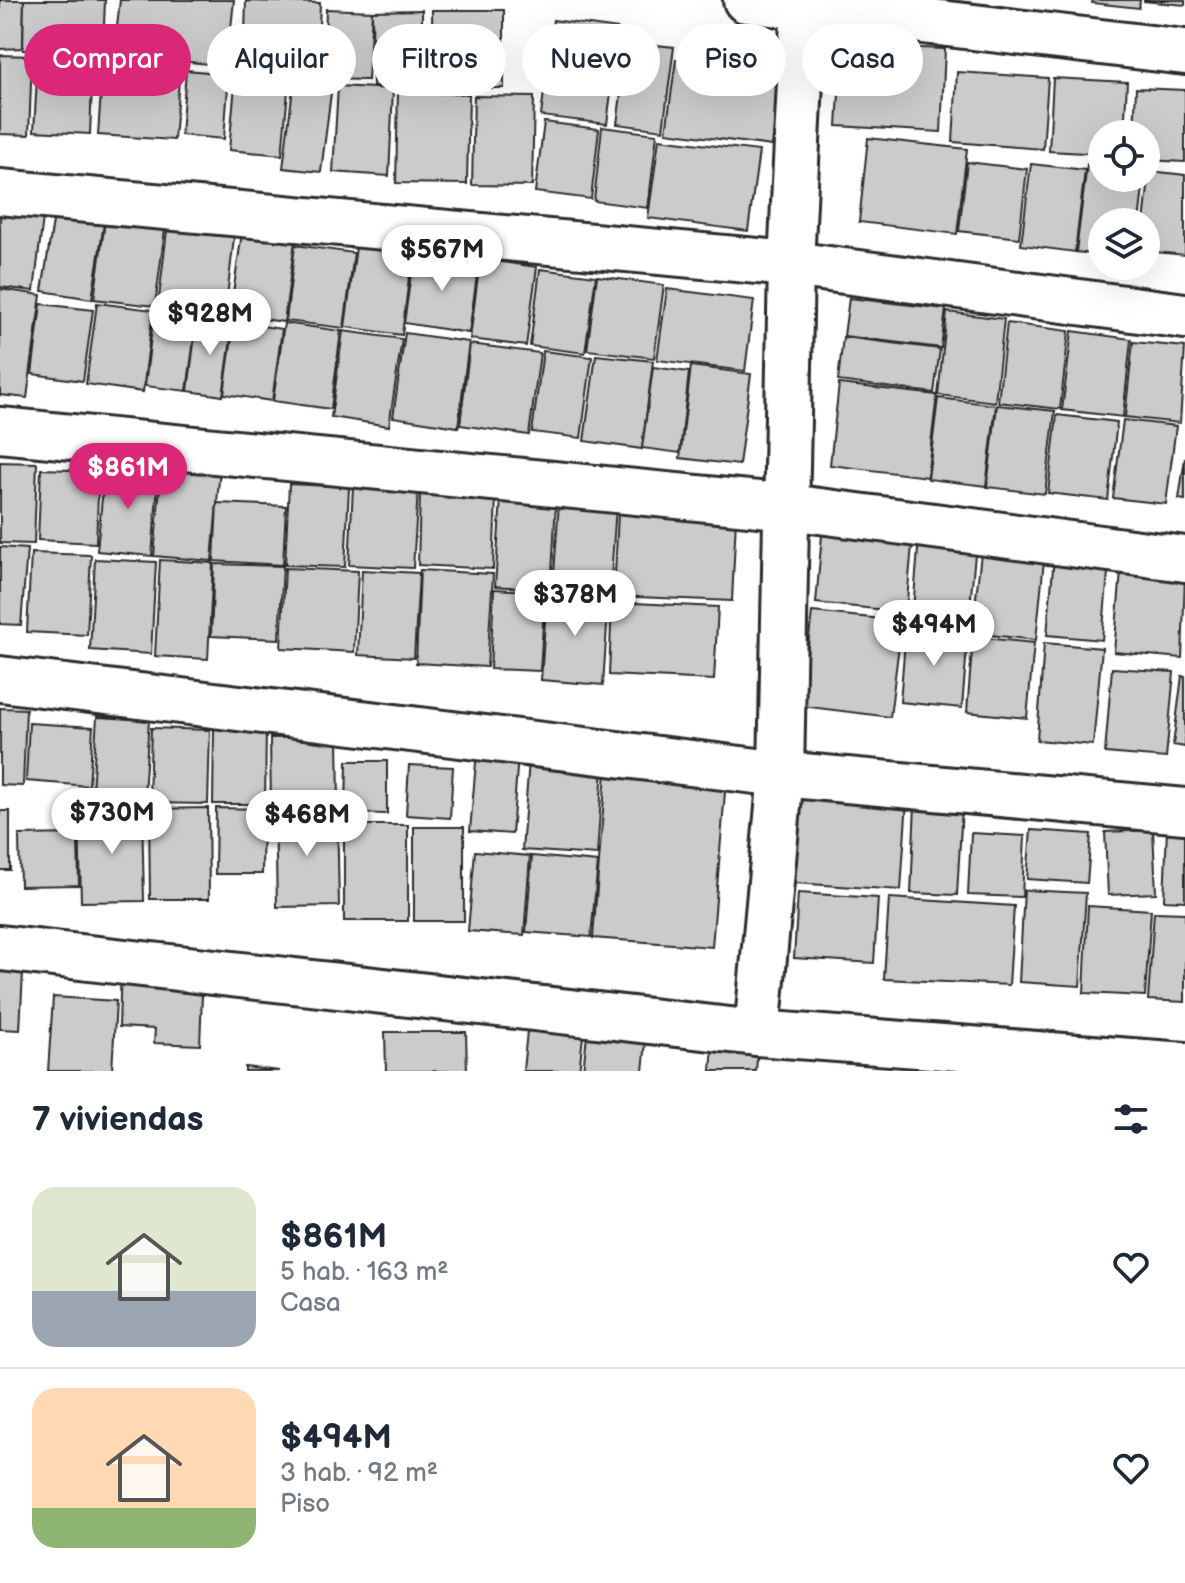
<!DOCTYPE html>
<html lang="es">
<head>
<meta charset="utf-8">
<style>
  :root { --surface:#fff; --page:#f6f6f7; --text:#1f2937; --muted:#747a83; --line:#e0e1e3; --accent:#db2777 }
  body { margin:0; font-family:"Balsamiq Sans",sans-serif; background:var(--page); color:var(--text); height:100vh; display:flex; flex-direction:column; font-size:30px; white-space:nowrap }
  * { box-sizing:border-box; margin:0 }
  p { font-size:26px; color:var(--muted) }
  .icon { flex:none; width:44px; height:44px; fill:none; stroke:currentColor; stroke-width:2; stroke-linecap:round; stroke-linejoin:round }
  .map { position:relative; height:1071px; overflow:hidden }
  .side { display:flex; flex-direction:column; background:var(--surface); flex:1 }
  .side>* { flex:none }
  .top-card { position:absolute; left:24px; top:24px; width:1138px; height:72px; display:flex; gap:16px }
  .fabs { position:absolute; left:1088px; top:120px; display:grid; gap:16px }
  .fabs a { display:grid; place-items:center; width:72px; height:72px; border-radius:50%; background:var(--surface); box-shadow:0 8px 32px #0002; font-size:40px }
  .price { position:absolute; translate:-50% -68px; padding:0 18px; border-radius:28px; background:#fff; color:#222; font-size:26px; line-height:52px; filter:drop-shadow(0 2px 4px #0008) }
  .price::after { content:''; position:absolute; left:50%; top:48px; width:24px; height:18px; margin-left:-12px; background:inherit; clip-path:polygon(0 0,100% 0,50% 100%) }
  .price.active { background:var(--accent); color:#fff }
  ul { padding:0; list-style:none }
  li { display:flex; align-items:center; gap:24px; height:200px; padding:0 32px }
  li+li { border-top:2px solid var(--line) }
  li span { display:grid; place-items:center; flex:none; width:224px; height:160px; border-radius:24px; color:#555 }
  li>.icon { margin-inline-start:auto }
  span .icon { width:96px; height:96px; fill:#fffc; stroke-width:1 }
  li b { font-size:34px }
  h2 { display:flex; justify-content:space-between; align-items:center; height:96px; padding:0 32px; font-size:34px }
  .pill { padding:0 28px; border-radius:36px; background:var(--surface); box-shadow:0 8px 32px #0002; font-size:28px; line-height:72px }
  .pill.active { background:var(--accent); color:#fff }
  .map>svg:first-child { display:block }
</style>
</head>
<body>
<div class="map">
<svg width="1185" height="1071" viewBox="0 0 1185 1071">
  <rect width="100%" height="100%" fill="#fff"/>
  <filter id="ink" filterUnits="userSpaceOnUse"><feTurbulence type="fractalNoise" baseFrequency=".0125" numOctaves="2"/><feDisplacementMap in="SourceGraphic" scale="16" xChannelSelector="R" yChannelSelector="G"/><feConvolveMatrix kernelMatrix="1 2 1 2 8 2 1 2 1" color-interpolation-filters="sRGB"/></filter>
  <g filter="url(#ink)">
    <g fill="#cbcbcb" stroke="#2b2b2b" stroke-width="2">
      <path d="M0,0h24l-1,48 -23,1z"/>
      <path d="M24,0h81l-2,50h-80z"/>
      <path d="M120,0h114l-7,66 -113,-12z"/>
      <path d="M1093,0h47l-1,8 -47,-5z"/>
      <path d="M1185,0v5l-41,-4v-1z"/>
      <path d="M246,1l74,2 -3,68 -73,-3z"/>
      <path d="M326,9l46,2 -4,69 -44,-1z"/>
      <path d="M422,10v74l-49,3 -1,-76z"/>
      <path d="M432,10h72v78h-71z"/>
      <path d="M553,20l66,9 -12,95 -66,-8z"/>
      <path d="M628,42l46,5 -11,83 -46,-6z"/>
      <path d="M842,45l103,4 -4,83 -104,-6z"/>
      <path d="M0,55l32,1 -3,79 -29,-1z"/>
      <path d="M38,59l55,2 -3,73 -56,-3z"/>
      <path d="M676,59l104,13 -8,74 -106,-14z"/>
      <path d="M103,62l77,5 -6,73 -76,-5z"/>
      <path d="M186,70l43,4 -5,65 -43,-4z"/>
      <path d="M957,72l91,6 -5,71 -90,-7z"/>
      <path d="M236,74l53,6 -7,75 -53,-5z"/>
      <path d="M1053,78l74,4 -3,52h-22v20l-53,-3z"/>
      <path d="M294,80l38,5 -11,87 -38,-4z"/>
      <path d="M338,86l55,3 -4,87 -56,-4z"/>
      <path d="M1136,88l49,2v72l-39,-2v-26h-12z"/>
      <path d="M398,92l71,2 -2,90 -71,-1z"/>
      <path d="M474,96l60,1 -2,89 -60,-1z"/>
      <path d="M544,122l55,7 -8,70 -56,-7z"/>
      <path d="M602,127l55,7 -9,74 -54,-7z"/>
      <path d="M868,138l99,11 -10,85 -98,-12z"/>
      <path d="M659,139l100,12 -11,80 -100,-13z"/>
      <path d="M967,162l60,7 -8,69 -60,-7z"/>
      <path d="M1031,164l54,6 -10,82 -54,-7z"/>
      <path d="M1087,164l15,2v12h42l-5,44h-37v33l-26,-3z"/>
      <path d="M1150,171l35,4v80l-39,-4 -2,-29z"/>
      <path d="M0,196l45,5 -11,90 -34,-4z"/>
      <path d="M54,215l50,8 -12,76 -50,-8z"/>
      <path d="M105,221l60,8 -10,77 -61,-7z"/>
      <path d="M168,221l67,8 -10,85 -67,-7z"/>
      <path d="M242,233l53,8 -11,81 -54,-8z"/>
      <path d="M295,245l59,8 -10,75 -58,-7z"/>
      <path d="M356,247l56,6 -10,82 -57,-8z"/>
      <path d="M414,253l65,8 -10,72 -65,-10z"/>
      <path d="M480,259l57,8 -11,79 -56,-7z"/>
      <path d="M540,269l56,7 -11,77 -55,-7z"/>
      <path d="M597,276l67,9 -10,73 -67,-8z"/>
      <path d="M0,289l41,6 -14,103 -27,-3z"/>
      <path d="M667,289l87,11 -9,71 -88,-11z"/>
      <path d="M849,298l97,11 -5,39 -97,-12z"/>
      <path d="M97,303l56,7 -10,82 -57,-8z"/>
      <path d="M41,304l52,6 -10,71 -51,-7z"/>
      <path d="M154,311l43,6 -10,74 -42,-5z"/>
      <path d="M947,312l57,7 -9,83 -57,-7z"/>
      <path d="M197,319l36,5 -10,72 -35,-5z"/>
      <path d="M234,322l48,7 -10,72 -48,-7z"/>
      <path d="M284,323l57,8 -10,78 -58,-8z"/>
      <path d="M1007,323l62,8 -9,78 -62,-7z"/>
      <path d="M343,331l59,8 -13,87 -58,-9z"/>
      <path d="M1072,331l59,8 -8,78 -61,-7z"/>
      <path d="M405,333l64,9 -11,85 -65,-10z"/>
      <path d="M843,337l97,12 -6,44 -96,-12z"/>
      <path d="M1133,342l52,5 -5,76 -55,-6z"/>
      <path d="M470,344l70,9 -11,82 -69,-10z"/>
      <path d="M543,351l49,6 -11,81 -49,-6z"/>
      <path d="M596,355l57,6 -11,88 -58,-8z"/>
      <path d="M691,366l60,8 -12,91 -59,-7z"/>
      <path d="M653,367l36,5 -9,81 -38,-5z"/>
      <path d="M839,384l98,11 -10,82 -97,-12z"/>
      <path d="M938,398l58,7 -10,81 -58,-7z"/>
      <path d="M997,405l58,6 -10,83 -58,-7z"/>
      <path d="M1057,415l60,7 -9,78 -60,-7z"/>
      <path d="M1123,420l53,6 -10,78 -53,-6z"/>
      <path d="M1185,458v42l-6,-1z"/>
      <path d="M0,462l37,1 -3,81 -34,-1z"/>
      <path d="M162,464l58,4 -8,93 -58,-5z"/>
      <path d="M105,466l54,5 -7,85 -55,-5z"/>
      <path d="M41,469l58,2 -3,72 -58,-3z"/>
      <path d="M289,484l60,3 -4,80 -60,-2z"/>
      <path d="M353,487l65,3 -5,78 -64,-3z"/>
      <path d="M420,494l76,3 -3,72 -75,-4z"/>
      <path d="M501,498l55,4 -5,88 -56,-4z"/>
      <path d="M559,502l57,4 -6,86 -57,-3z"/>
      <path d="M217,503l69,3 -3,59 -69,-4z"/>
      <path d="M618,513l118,5 -4,83 -118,-5z"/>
      <path d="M822,535l90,10 -6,67 -90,-9z"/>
      <path d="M919,538l57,6 -8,82 -56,-5z"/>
      <path d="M0,547l27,2 -6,76 -21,-1z"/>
      <path d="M31,553l60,2 -4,80 -60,-3z"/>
      <path d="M981,553l63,7 -8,80 -64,-7z"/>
      <path d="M1054,557l55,4 -7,79 -55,-5z"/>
      <path d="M95,559l61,3 -5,92 -61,-4z"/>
      <path d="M160,560l53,3 -5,96 -53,-3z"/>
      <path d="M214,564l69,2 -4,73 -68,-3z"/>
      <path d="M285,568l73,3 -4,81 -73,-4z"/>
      <path d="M362,570l57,3 -5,85 -56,-3z"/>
      <path d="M420,570l73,4 -6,93 -71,-4z"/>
      <path d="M1121,571l64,6 -3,81 -68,-6z"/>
      <path d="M494,589l51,3 -5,79 -50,-2z"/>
      <path d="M547,592l62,4 -6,89 -62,-5z"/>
      <path d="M612,602l106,5 -4,73 -105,-5z"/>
      <path d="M812,612l90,9 -12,96 -89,-11z"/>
      <path d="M906,629l62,6 -6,73 -62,-6z"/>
      <path d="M973,637l61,6 -7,75 -60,-6z"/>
      <path d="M1044,643l58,5 -9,97 -56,-5z"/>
      <path d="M1112,668l62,4 -8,86 -61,-5z"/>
      <path d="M1182,676l3,1v70l-12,-2z"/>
      <path d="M0,708l26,1 -3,77 -23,-1z"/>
      <path d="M97,717l52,3 -6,89 -52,-3z"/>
      <path d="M29,723l64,4 -4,59 -63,-5z"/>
      <path d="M151,728l59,2 -2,74 -59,-1z"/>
      <path d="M214,729h52l-1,75h-52z"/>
      <path d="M338,737l1,67 -68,1 -1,-67z"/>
      <path d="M477,751l41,4 -6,79 -42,-3z"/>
      <path d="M347,761h40v53l-41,-1z"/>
      <path d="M529,761l74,6 -6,88 -75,-5z"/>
      <path d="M409,765l44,2 -3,51 -44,-3z"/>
      <path d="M606,772l120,8 -14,167 -119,-9z"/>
      <path d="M799,792l108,7 -6,91 -107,-7z"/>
      <path d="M915,805l47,2 -5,88 -46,-2z"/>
      <path d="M208,808l1,91h-59l-1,-90z"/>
      <path d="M216,808l47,1 -1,65h-47z"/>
      <path d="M337,808l2,98 -62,1 -2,-98z"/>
      <path d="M142,810l2,91 -63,1 -2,-90z"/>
      <rect x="0" y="811" width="10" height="59"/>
      <rect x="344" y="825" width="64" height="96"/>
      <rect x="414" y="827" width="50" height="94"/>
      <path d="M1167,829l18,1v71l-21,-1z"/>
      <path d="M1031,830l60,4 -4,49 -60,-4z"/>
      <path d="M1153,830l3,63 -48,2 -3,-63z"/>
      <path d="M971,833l54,3 -3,61 -54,-2z"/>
      <path d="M78,834l1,51 -59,1 -1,-51z"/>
      <path d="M475,851l55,5 -6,79 -56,-4z"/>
      <path d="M532,856l66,6 -7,75 -65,-5z"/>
      <path d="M1024,890l62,3 -6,93 -61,-4z"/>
      <path d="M798,893l80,5 -4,65 -80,-5z"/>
      <path d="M889,898l125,8 -5,79 -125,-6z"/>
      <path d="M1088,906l63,4 -6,86 -61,-3z"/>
      <path d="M1154,912l31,1v89l-37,-2z"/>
      <path d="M121,966l82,3 -3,76 -46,-2 1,-14 -36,-2z"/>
      <path d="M0,971l23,1 -3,58 -20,-1z"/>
      <path d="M53,997l63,4 -4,70h-64z"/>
      <path d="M527,1031l56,5 -4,35h-56z"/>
      <path d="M385,1032h81l1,39h-81z"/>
      <path d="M587,1035l59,7 -3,29h-60z"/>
      <path d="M713,1045l45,3 -2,23h-45z"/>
      <path d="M914,1066l68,5h-68z"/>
      <path d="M245,1067l34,4h-34z"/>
    </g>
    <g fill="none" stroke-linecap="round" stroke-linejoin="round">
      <defs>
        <g id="street">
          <path d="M746,0l439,52"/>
          <path d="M0,192l791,72 394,52"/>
          <path d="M0,430l789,77 396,52"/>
          <path d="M0,679l781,95 404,37"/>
          <path d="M0,948l757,85 428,32"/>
          <path d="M757,1033l24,-259 10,-510 13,-264"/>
        </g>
      </defs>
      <use href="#street" stroke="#2b2b2b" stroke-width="50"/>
      <use href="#street" stroke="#fff" stroke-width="44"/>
    </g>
  </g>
</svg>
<div class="fabs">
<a><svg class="icon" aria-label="locate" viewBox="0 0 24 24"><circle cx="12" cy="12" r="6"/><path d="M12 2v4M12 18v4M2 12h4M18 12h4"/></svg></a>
<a><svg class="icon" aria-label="layers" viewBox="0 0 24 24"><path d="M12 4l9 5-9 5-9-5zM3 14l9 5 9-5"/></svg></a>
</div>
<b class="price" style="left:442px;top:293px">$567M</b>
<b class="price" style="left:210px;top:357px">$928M</b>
<b class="price active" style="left:128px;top:511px">$861M</b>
<b class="price" style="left:575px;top:638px">$378M</b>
<b class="price" style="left:934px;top:668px">$494M</b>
<b class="price" style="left:112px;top:856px">$730M</b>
<b class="price" style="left:307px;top:858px">$468M</b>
<div class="top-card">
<a class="pill active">Comprar</a>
<a class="pill">Alquilar</a>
<a class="pill">Filtros</a>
<a class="pill">Nuevo</a>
<a class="pill">Piso</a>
<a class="pill">Casa</a>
</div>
</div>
<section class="side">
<h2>7 viviendas<svg class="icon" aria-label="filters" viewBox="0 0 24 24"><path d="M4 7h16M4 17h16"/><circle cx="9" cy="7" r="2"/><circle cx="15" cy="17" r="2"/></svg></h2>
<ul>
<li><span style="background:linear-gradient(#dfe7d0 65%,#9aa5b1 0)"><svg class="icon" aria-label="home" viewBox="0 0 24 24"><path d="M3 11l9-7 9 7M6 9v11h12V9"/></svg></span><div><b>$861M</b><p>5 hab. · 163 m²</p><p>Casa</p></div><svg class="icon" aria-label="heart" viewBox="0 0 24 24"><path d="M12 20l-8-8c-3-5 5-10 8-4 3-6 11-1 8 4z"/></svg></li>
<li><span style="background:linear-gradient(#ffd9b3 75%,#8fb573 0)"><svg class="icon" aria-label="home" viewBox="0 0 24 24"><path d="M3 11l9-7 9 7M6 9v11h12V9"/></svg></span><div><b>$494M</b><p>3 hab. · 92 m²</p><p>Piso</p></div><svg class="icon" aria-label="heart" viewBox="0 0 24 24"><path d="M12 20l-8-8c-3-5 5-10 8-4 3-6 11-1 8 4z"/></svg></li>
</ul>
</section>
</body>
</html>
